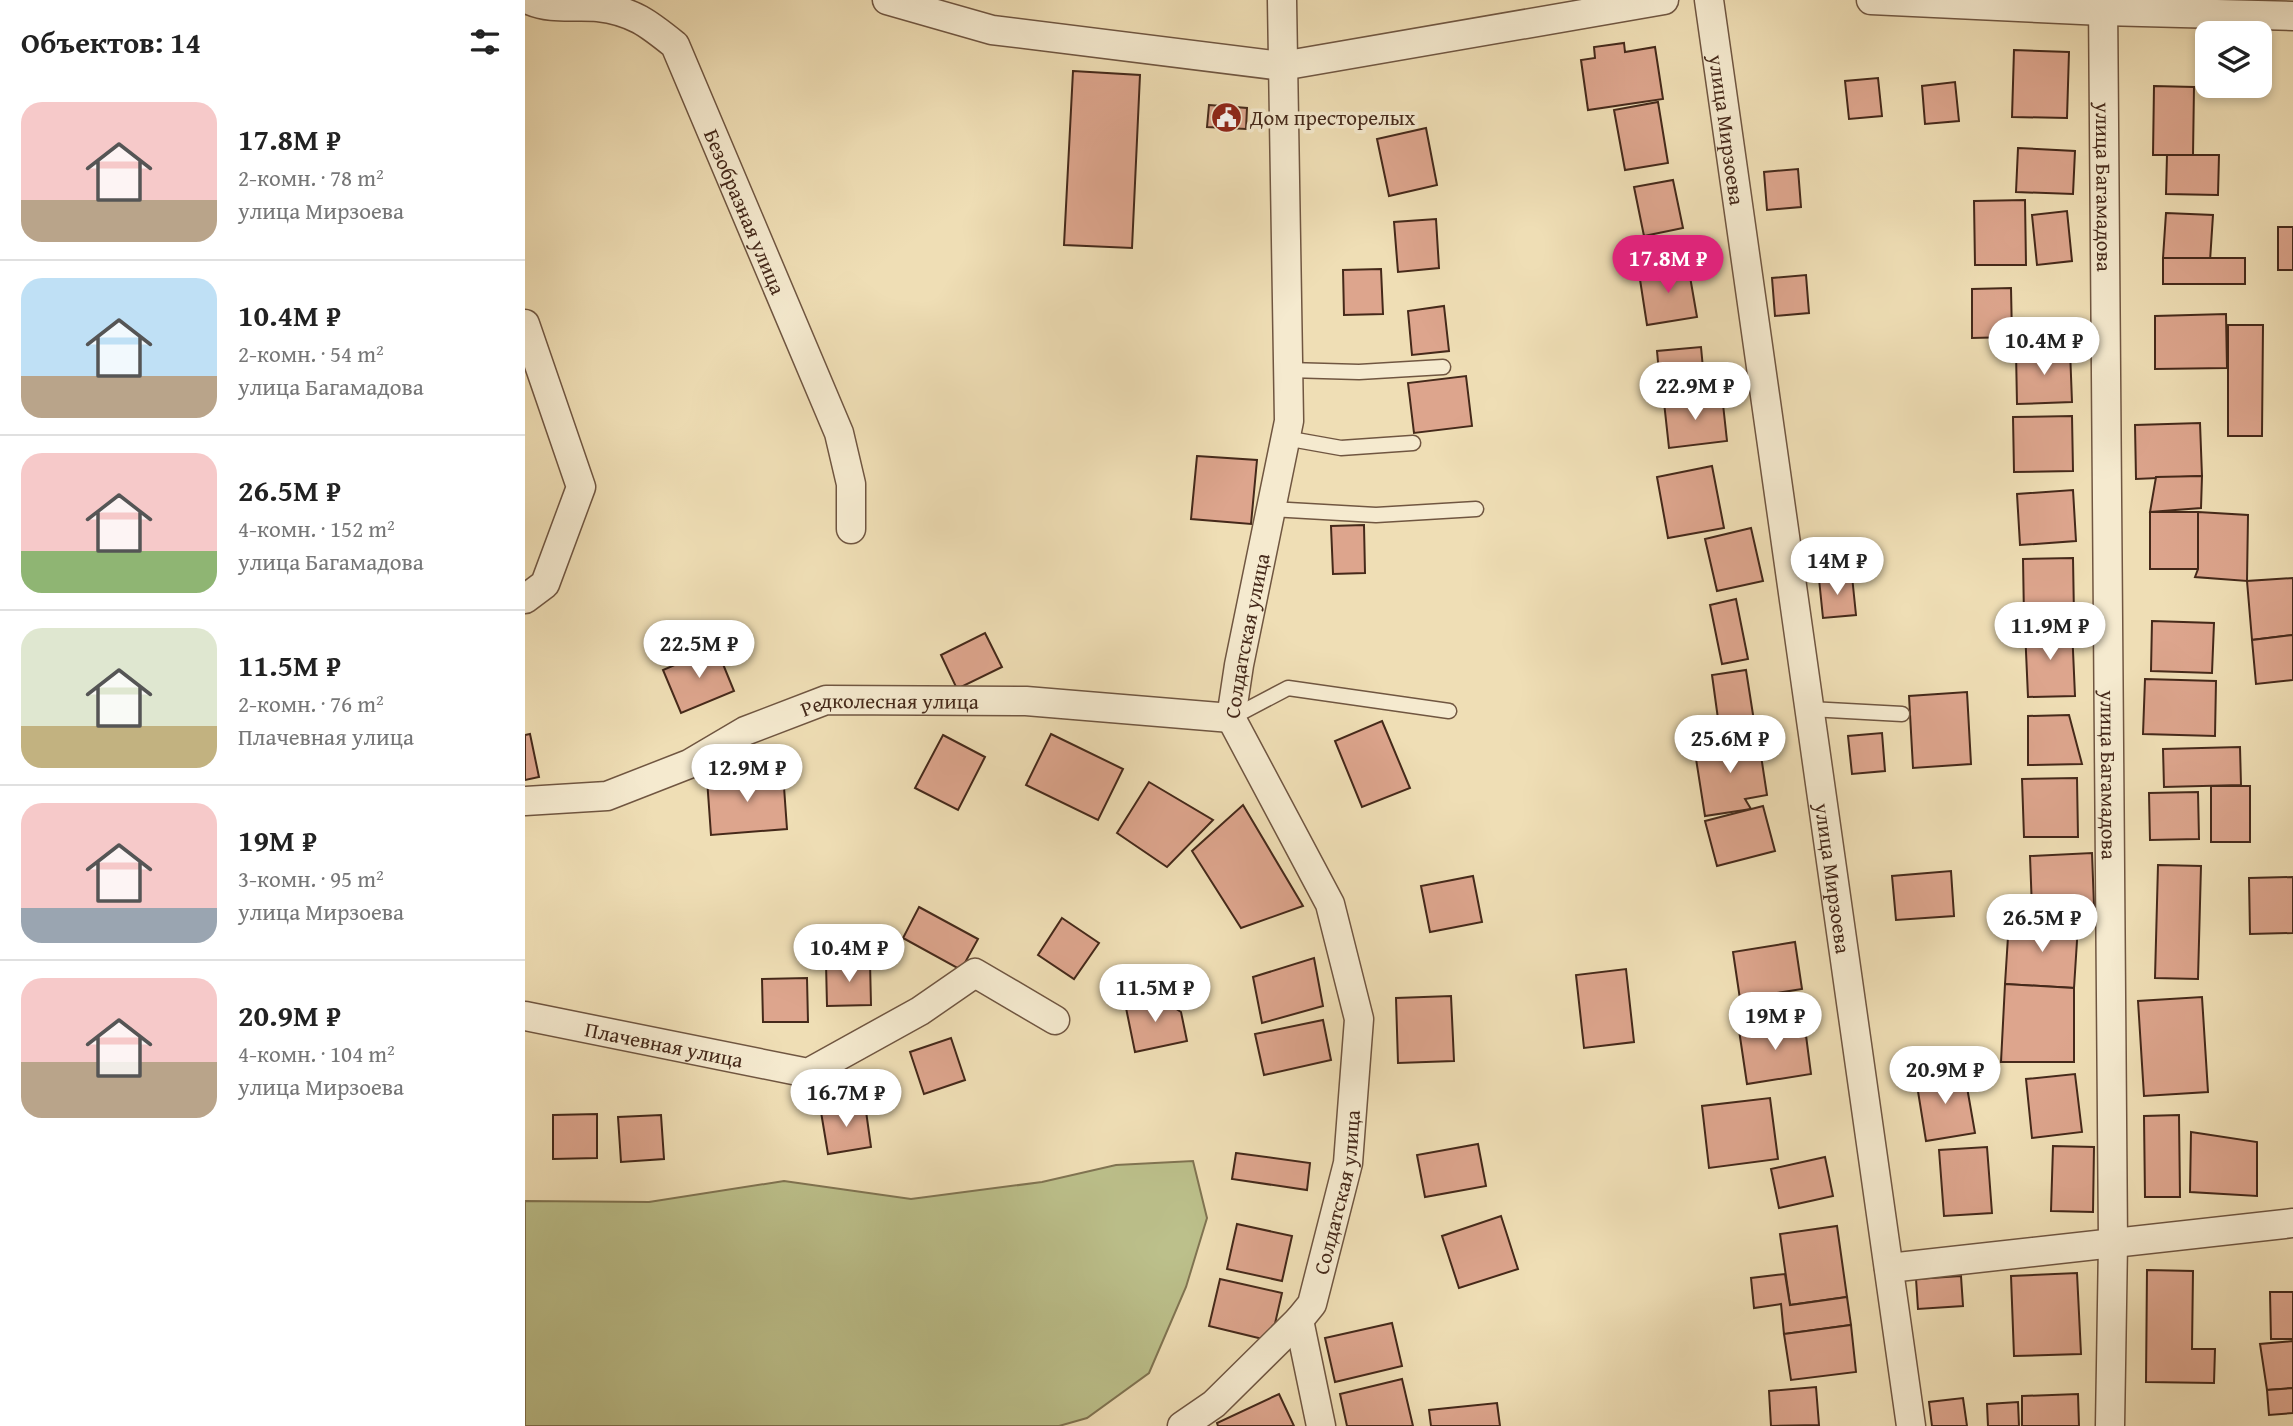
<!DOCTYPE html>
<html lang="ru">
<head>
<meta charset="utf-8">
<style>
  :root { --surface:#fff; --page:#f2f2f2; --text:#222; --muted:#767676; --line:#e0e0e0; --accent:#db2777 }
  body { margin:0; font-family:"Gentium Book Plus",serif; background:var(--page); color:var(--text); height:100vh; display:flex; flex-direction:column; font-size:26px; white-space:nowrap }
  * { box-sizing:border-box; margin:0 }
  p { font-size:23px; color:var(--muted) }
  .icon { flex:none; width:38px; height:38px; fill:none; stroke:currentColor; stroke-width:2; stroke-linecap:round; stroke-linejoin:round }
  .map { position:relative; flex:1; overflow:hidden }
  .drawer { display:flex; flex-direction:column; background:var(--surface); width:525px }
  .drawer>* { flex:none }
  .buttons { position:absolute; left:1670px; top:21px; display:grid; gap:14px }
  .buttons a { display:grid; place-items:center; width:77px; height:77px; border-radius:14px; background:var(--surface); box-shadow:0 4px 10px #0003; font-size:35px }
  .price { position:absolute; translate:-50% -60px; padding:0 16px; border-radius:24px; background:#fff; color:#222; font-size:23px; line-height:46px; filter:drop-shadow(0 2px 4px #0008) }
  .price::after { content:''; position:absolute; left:50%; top:42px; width:21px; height:16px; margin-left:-10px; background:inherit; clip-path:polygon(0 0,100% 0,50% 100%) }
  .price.on { background:var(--accent); color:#fff }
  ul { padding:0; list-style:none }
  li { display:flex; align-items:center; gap:21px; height:175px; padding:0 21px }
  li+li { border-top:2px solid var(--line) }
  li span { display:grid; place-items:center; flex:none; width:196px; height:140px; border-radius:21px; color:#555 }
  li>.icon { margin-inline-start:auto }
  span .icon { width:84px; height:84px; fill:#fffc; stroke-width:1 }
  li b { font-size:30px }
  h2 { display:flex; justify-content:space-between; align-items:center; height:84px; padding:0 21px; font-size:30px }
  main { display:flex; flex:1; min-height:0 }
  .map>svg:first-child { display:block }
</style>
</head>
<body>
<main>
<section class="drawer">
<h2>Объектов: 14<svg class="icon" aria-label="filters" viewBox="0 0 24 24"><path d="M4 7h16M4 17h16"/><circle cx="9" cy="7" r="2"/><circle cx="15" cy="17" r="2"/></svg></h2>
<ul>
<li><span style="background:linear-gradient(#f6c9c9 70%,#b9a48a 0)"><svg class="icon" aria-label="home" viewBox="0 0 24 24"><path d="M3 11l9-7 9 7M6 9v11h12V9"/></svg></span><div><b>17.8M ₽</b><p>2-комн. · 78 m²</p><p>улица Мирзоева</p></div></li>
<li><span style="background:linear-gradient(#bfe0f5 70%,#b9a48a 0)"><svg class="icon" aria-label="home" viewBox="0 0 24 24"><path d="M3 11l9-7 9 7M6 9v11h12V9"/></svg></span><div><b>10.4M ₽</b><p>2-комн. · 54 m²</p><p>улица Багамадова</p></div></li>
<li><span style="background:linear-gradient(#f6c9c9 70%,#8fb573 0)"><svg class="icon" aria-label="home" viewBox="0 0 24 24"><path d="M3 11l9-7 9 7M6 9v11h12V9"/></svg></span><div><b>26.5M ₽</b><p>4-комн. · 152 m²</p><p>улица Багамадова</p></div></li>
<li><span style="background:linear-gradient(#dfe7d0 70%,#c2b280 0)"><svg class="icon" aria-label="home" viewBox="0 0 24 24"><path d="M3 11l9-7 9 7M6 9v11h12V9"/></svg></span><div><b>11.5M ₽</b><p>2-комн. · 76 m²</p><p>Плачевная улица</p></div></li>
<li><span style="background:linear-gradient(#f6c9c9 75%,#9aa5b1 0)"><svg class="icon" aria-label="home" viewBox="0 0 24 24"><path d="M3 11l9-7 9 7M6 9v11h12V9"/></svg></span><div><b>19M ₽</b><p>3-комн. · 95 m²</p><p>улица Мирзоева</p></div></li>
<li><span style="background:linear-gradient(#f6c9c9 60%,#b9a48a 0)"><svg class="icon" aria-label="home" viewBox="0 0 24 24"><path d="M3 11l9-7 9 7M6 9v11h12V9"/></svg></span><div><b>20.9M ₽</b><p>4-комн. · 104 m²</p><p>улица Мирзоева</p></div></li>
</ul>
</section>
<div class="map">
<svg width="1768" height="1426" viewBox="0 0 1768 1426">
  <rect width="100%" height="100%" fill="#efdeb5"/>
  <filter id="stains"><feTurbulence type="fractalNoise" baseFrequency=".00286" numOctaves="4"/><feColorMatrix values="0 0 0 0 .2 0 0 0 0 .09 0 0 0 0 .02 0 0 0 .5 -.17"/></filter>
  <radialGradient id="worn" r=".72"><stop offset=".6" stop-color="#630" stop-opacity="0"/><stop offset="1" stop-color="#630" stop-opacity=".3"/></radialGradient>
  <path fill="#bcc08b" stroke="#807452" stroke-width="2" d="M668,1161l14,57 -21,69 -37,86 -62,45 -28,8h-534v-225l124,1 135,-21 127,18 131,-17 74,-17z"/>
  <g fill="#dda58d" stroke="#45291a" stroke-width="2">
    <path d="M1099,43l1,9 30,-5 8,52 -75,11 -7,-50 14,-2 -1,-11z"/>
    <path d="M1489,50l55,2 -2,66 -55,-1z"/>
    <path d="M548,71l67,4 -8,173 -68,-3z"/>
    <path d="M1353,78l4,38 -33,3 -4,-38z"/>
    <path d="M1430,82l4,39 -34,3 -3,-38z"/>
    <path d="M1629,86l40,1 -1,68h-40z"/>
    <path d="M1133,102l10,61 -43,7 -11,-60z"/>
    <path d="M684,105l38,3 -1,21 -39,-2z"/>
    <path d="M901,128l11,57 -48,11 -12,-57z"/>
    <path d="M1493,148l57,3 -2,43 -57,-2z"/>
    <path d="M1642,155h52l-1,40 -52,-1z"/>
    <path d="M1273,169l3,38 -34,3 -3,-38z"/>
    <path d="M1148,180l10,48 -39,8 -10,-49z"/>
    <path d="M1500,200l1,65h-51l-1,-64z"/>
    <path d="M1542,211l5,50 -35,4 -5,-50z"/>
    <path d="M1641,213l47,2 -3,46 -47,-3z"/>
    <path d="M911,219l3,49 -41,4 -4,-50z"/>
    <rect x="1753" y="227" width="15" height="43"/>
    <rect x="1638" y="258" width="82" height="26"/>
    <path d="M1163,265l9,52 -50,8 -8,-52z"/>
    <path d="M856,269l2,45 -39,1 -1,-45z"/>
    <path d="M1281,275l3,38 -34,3 -3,-38z"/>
    <path d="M1486,288l1,49 -40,1v-49z"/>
    <path d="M919,306l5,45 -37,4 -4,-44z"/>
    <path d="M1701,314l1,54 -72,1v-53z"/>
    <path d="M1703,325h35l-1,111h-34z"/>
    <path d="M1176,347l4,43 -44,4 -4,-43z"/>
    <path d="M1545,350l2,52 -55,2 -1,-52z"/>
    <path d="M941,376l6,50 -58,7 -6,-50z"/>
    <path d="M1197,395l5,46 -58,7 -5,-46z"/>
    <path d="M1547,416l1,55 -59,1 -1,-55z"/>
    <path d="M1675,423l2,53 -66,3 -1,-54z"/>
    <path d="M672,456l60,4 -6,64 -60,-5z"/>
    <path d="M1187,466l12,62 -56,10 -11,-61z"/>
    <path d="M1677,476l-1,32 -51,4 6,-35z"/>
    <path d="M1548,490l3,51 -56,4 -3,-51z"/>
    <rect x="1625" y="512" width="48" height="57"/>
    <path d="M1673,512l50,3 -1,66 -52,-4 3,-8z"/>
    <path d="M839,525l1,48 -32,1 -2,-48z"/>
    <path d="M1226,528l12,53 -46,10 -12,-52z"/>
    <path d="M1548,558l1,59 -50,1 -1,-59z"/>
    <path d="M1327,576l4,39 -33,3 -4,-39z"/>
    <path d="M1768,578v57l-41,5 -5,-59z"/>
    <path d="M1211,599l12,60 -26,5 -12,-59z"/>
    <path d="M1627,621l62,2 -2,50 -61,-2z"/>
    <path d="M1547,628l3,68 -47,1 -3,-68z"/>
    <path d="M460,633l17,34 -45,22 -16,-34z"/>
    <path d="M1768,635v45l-37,4 -4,-44z"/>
    <path d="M191,647l18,44 -53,22 -18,-43z"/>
    <path d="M1221,670l8,51 -35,5 -7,-51z"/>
    <path d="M1620,679l71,2 -1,55 -72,-2z"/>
    <path d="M1442,692l4,72 -58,4 -4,-72z"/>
    <path d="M1544,715l13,49 -54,1v-49z"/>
    <path d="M857,721l28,67 -48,19 -27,-66z"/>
    <path d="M1357,733l3,38 -33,3 -4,-38z"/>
    <path d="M5,734l9,43 -14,3v-45z"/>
    <path d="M526,734l72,35 -25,51 -72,-35z"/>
    <path d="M418,735l42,22 -27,53 -43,-22z"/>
    <path d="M1233,736l9,59 -22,4 6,10 -46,7 -11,-70z"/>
    <path d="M1715,747l1,38 -77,2 -1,-38z"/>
    <path d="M258,773l4,56 -76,6 -4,-56z"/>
    <path d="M1552,778l1,59h-54l-2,-58z"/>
    <path d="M624,782l64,38 -46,47 -50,-34z"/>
    <rect x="1686" y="786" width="39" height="56"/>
    <path d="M1673,792l1,47 -49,1 -1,-47z"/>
    <path d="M718,805l60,101 -62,22 -49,-77z"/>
    <path d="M1238,806l12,45 -58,15 -12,-45z"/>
    <path d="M1567,853l2,53 -62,3 -2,-53z"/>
    <path d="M1633,865l43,1 -3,113 -43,-1z"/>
    <path d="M1426,871l3,45 -58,4 -4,-44z"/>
    <path d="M948,876l9,46 -52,10 -9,-46z"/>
    <path d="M1768,877v56l-43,1 -1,-56z"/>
    <path d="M394,907l59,32 -17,31 -58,-32z"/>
    <path d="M537,918l37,25 -25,36 -36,-24z"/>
    <path d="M1484,921l69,4 -4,63 -69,-4z"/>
    <path d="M1270,942l7,47 -62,10 -7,-47z"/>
    <path d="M789,958l9,48 -61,17 -9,-46z"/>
    <path d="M345,962l1,43 -44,1 -1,-43z"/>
    <path d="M1101,969l8,73 -50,6 -8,-73z"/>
    <path d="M282,978l1,44h-45l-1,-43z"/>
    <path d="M1480,984l69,4v74h-73z"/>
    <path d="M926,996l3,65 -56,2 -2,-65z"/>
    <path d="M632,997l24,15 6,29 -52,11 -10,-49z"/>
    <path d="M1677,997l6,95 -64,4 -6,-95z"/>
    <path d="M798,1020l8,40 -67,15 -9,-41z"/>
    <path d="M1279,1020l7,54 -64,10 -8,-54z"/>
    <path d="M426,1038l14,42 -41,14 -14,-42z"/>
    <path d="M1439,1070l11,63 -49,8 -10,-62z"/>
    <path d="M1550,1074l7,58 -50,6 -6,-59z"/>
    <path d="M1245,1098l8,61 -69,9 -7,-62z"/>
    <path d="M340,1104l6,43 -43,7 -7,-42z"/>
    <path d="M72,1114v44l-44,1v-44z"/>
    <path d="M136,1115l3,44 -43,3 -3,-45z"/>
    <path d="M1654,1115l1,82h-35l-1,-81z"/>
    <path d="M1666,1132l66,10v54l-67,-4z"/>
    <path d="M953,1144l8,42 -61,11 -8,-42z"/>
    <path d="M1528,1146l41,1 -1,65 -42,-1z"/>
    <path d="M1462,1147l5,66 -48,3 -5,-66z"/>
    <path d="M711,1153l74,10 -3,27 -75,-11z"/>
    <path d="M1300,1157l8,39 -54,12 -8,-39z"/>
    <path d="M976,1216l17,53 -59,19 -17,-52z"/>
    <path d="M712,1224l55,12 -10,45 -55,-12z"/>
    <path d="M1312,1226l10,71 -57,8 -10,-71z"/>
    <path d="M1622,1270l46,1 -1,78h23l-1,34 -68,-1z"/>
    <path d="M1552,1273l4,81 -67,2 -3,-80z"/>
    <path d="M1260,1274l5,31 57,-8 4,28 -67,9 -3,-30 -27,4 -3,-30z"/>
    <path d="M1436,1276l2,30 -45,3 -2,-30z"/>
    <path d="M695,1279l62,14 -11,48 -62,-15z"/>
    <path d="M1745,1292h23v47h-22z"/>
    <path d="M867,1323l10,43 -67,16 -10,-44z"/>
    <path d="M1326,1325l5,47 -65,8 -7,-46z"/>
    <path d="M1768,1341v47l-26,2 -7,-46z"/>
    <path d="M877,1379l11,47h-66l-7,-32z"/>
    <path d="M1291,1387l3,38 -48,1 -2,-35z"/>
    <path d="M1768,1388v25l-24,2 -2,-25z"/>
    <path d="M754,1394l15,32h-76l-1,-3z"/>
    <path d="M1553,1394l1,32h-57v-30z"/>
    <path d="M1438,1398l4,28h-35l-3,-24z"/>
    <path d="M1493,1402l1,24h-31l-1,-22z"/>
    <path d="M972,1403l3,23h-69l-2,-16z"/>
  </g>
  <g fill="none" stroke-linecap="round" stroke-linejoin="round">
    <defs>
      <g id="service">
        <path d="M763,370l71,2 84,-5"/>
        <path d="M760,438l56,10 72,-5"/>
        <path d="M746,509l105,6 100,-6"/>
        <path d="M1285,709l92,5"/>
        <path d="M706,718l57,-30 161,23"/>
      </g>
      <g id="minor">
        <path id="s1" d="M4,0c21,10 46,5 69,7 35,4 51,17 77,38l164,388 12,51v45"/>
        <path d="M362,0l105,30 290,36 382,-66"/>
        <path id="s2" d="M1184,0l202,1426"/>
        <path d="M1346,0l232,11 190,5"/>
        <path id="s3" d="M1578,0l10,1243 -3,183"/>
        <path d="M0,324l56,163 -36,97 -20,15"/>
        <path id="s4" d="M0,801l82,-5 82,-32 56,-33 81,-31 200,1 205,17"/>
        <path id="s5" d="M0,1016l283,57 112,-62 55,-38 80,47"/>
        <path d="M1364,1268l404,-45"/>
        <path d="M774,1320l22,106"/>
        <path id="s6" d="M657,1426l32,-22 85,-84 13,-16 36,-141 11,-144 -29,-115 -99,-186 8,-53 50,-244 -7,-421"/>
      </g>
    </defs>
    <use href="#service" stroke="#705641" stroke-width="17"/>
    <use href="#minor" stroke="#705641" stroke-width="31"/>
    <use href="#service" stroke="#f5eacf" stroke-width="14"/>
    <use href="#minor" stroke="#f5eacf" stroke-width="28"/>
  </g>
  <defs>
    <symbol id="civic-disc" viewBox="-11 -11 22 22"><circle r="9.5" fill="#8f2418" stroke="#f5eacf"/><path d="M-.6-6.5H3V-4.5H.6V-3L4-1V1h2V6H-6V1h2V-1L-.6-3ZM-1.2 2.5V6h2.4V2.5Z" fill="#fff"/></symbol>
  </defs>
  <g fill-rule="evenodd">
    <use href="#civic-disc" x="684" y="100" width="35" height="35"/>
  </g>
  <g text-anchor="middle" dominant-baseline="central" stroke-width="7" stroke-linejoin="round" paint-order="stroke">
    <g font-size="21" fill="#45291a" stroke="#f5eacf" text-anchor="start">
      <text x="725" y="117">Дом престорелых</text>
    </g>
    <g font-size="21" fill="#45291a" stroke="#f5eacf">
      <text stroke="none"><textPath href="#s2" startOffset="131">улица Мирзоева</textPath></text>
      <text stroke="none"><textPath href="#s3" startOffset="187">улица Багамадова</textPath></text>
      <text stroke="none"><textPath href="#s1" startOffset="338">Безобразная улица</textPath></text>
      <text stroke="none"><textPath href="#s6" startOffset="882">Солдатская улица</textPath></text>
      <text stroke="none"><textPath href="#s4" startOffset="385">Редколесная улица</textPath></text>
      <text stroke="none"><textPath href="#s3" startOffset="775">улица Багамадова</textPath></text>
      <text stroke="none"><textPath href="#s2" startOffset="887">улица Мирзоева</textPath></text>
      <text stroke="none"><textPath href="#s5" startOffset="142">Плачевная улица</textPath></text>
      <text stroke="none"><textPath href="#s6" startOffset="294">Солдатская улица</textPath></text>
    </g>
  </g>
  <rect width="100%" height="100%" filter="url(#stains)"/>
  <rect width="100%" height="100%" fill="url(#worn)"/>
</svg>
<div class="buttons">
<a><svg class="icon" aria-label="layers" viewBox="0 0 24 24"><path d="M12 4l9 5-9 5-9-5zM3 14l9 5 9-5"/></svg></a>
</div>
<b class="price on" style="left:1143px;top:295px">17.8M ₽</b>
<b class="price" style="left:1519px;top:377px">10.4M ₽</b>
<b class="price" style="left:1170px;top:422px">22.9M ₽</b>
<b class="price" style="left:1312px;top:597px">14M ₽</b>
<b class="price" style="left:1525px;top:662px">11.9M ₽</b>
<b class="price" style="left:174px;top:680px">22.5M ₽</b>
<b class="price" style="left:1205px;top:775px">25.6M ₽</b>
<b class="price" style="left:222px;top:804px">12.9M ₽</b>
<b class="price" style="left:1517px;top:954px">26.5M ₽</b>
<b class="price" style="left:324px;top:984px">10.4M ₽</b>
<b class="price" style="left:630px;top:1024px">11.5M ₽</b>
<b class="price" style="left:1250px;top:1052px">19M ₽</b>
<b class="price" style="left:1420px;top:1106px">20.9M ₽</b>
<b class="price" style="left:321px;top:1129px">16.7M ₽</b>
</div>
</main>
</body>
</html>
